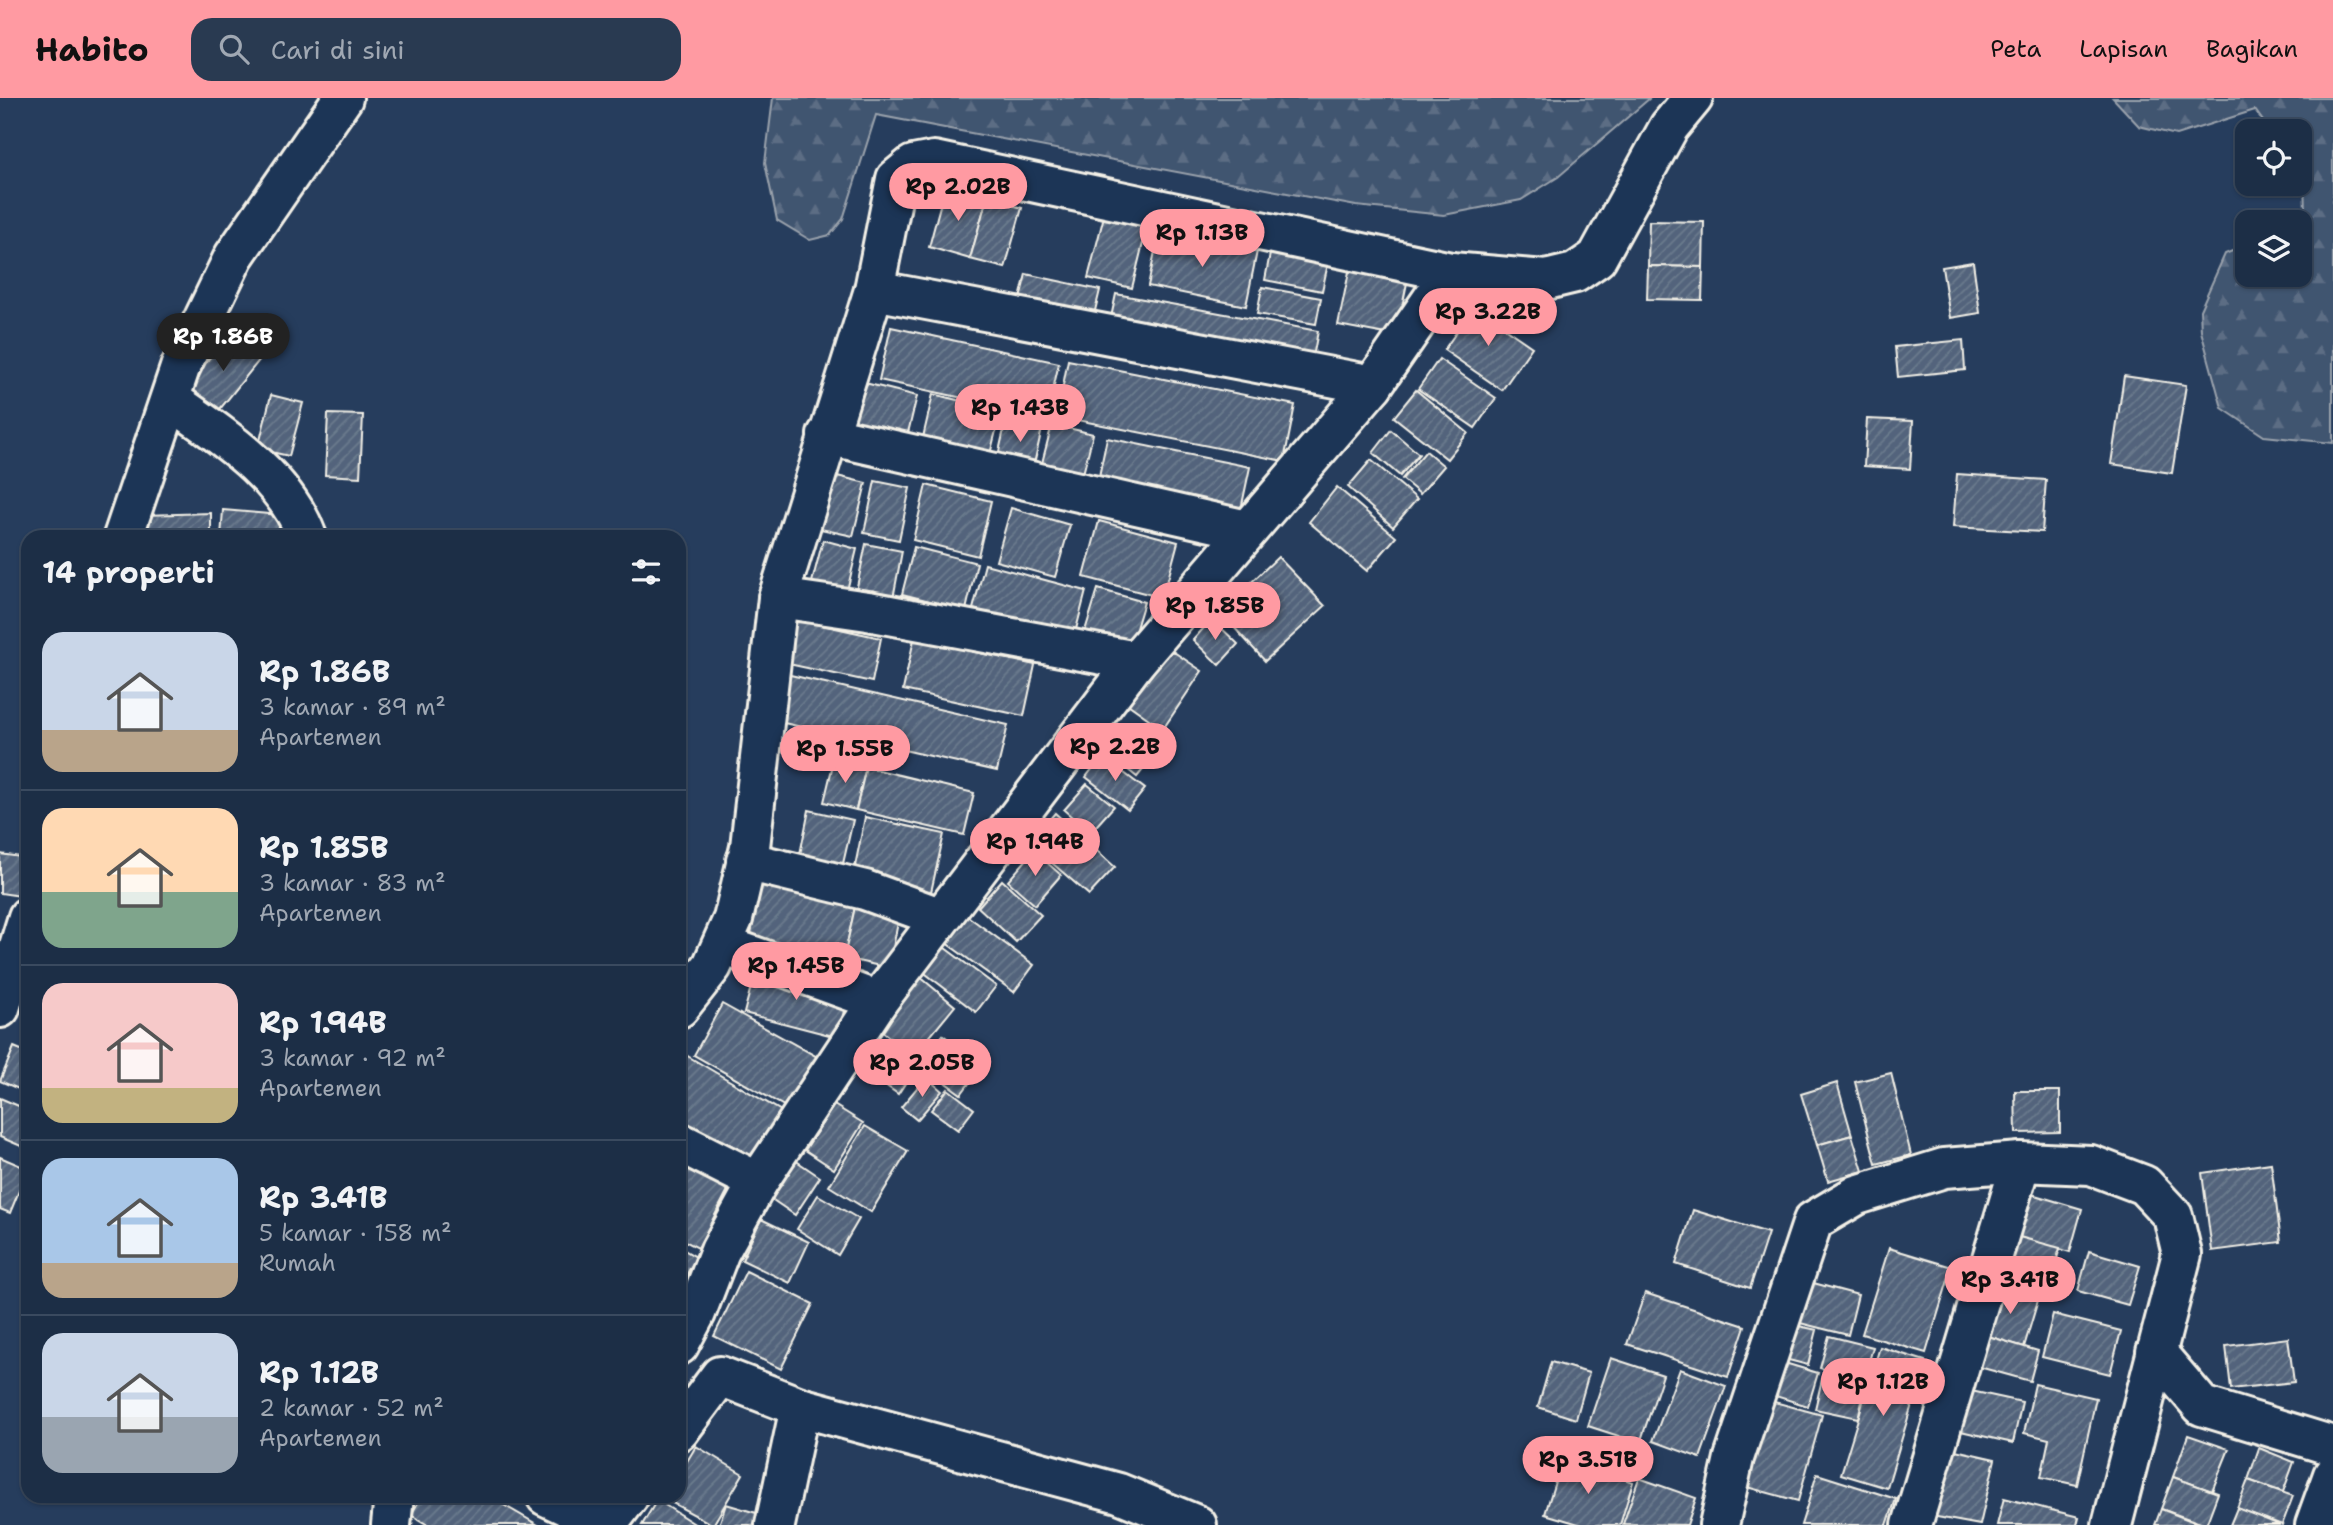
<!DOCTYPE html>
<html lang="id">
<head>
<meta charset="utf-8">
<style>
  :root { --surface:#1c2e46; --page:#293a51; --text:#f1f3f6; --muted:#a0a8b3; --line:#3a4a5f; --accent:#ff9aa2 }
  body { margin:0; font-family:"Shantell Sans",sans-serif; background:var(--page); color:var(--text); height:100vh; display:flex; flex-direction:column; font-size:26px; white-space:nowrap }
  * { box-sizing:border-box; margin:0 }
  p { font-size:23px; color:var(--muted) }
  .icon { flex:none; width:38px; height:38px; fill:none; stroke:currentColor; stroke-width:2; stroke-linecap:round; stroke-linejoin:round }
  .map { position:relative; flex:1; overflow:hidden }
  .panel { position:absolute; left:21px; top:432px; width:665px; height:973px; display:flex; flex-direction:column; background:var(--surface); border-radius:21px; box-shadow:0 2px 5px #0004,0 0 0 2px var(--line) }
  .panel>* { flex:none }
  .controls { position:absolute; left:2235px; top:21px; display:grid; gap:14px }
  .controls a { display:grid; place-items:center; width:77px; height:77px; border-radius:14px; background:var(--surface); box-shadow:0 2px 5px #0004,0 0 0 2px var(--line); font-size:35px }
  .price { position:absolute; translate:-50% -60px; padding:0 16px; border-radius:24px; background:var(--accent); color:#111; font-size:23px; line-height:46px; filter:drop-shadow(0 2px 4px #0008) }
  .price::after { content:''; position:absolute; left:50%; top:42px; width:21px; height:16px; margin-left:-10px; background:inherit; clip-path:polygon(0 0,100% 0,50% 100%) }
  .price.active { background:#222; color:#fff }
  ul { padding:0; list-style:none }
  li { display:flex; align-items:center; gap:21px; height:175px; padding:0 21px }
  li+li { border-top:2px solid var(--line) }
  li span { display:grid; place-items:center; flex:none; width:196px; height:140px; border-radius:21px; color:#555 }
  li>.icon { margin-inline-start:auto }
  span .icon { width:84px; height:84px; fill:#fffc; stroke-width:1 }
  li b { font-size:30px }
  h2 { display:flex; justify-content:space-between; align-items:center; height:84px; padding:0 21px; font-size:30px }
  header { display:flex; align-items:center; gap:42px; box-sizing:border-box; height:98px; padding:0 35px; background:var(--accent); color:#111 }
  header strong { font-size:33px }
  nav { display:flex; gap:38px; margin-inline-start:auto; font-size:24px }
  .search { width:490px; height:63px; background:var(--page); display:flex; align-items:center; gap:18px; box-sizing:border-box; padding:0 24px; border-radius:21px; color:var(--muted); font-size:26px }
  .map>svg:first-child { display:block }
</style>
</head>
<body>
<header>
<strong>Habito</strong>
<div class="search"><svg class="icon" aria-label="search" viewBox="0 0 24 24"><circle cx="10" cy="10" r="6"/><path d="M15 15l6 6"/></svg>Cari di sini</div>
<nav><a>Peta</a><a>Lapisan</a><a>Bagikan</a></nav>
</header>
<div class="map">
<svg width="2333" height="1427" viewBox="0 0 2333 1427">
  <defs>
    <pattern id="forest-firs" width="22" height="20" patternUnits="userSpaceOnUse" patternTransform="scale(1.75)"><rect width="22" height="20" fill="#40546f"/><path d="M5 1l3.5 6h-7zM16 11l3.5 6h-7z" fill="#5c6d84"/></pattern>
    <pattern id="building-hatch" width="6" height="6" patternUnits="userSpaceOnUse" patternTransform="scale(1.75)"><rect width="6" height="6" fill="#52647b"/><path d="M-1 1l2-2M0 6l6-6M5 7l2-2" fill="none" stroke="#6c7b8e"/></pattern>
  </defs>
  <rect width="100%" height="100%" fill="#263d5d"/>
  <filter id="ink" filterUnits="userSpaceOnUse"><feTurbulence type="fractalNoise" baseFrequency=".0143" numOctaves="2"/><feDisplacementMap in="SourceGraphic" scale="14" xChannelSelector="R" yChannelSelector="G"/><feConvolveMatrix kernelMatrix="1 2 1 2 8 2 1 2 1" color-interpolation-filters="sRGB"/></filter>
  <g filter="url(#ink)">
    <g fill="url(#forest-firs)" stroke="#9aa2ac" stroke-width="2">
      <path d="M773,0h877l-92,79 -37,23 -77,15 -88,-9 -480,-91 -33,104 -13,16 -20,5 -33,-20 -12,-57z"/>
      <path d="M2113,0h220v345l-69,-7 -42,-28 -21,-77 -1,-21 25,-56 22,-9v30h53v-52l5,-8 -1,-38 -4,-7v-39h-30l-15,-21 -79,25 -37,-9z"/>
    </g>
    <g fill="url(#building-hatch)" stroke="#f4f1e8" stroke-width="2">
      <path d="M945,89l42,11 -17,61 -41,-12z"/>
      <path d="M987,100l35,10 -17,60 -35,-9z"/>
      <path d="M1104,118l43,11 -15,61 -44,-10z"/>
      <path d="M1649,123l55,1 -1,45 -55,-1z"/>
      <path d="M1159,133l98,20 -11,55 -98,-20z"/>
      <path d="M1271,150l58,11 -7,32 -57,-11z"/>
      <path d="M1973,164l7,51 -30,5 -8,-51z"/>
      <path d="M1648,168l55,1 -1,33 -55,-1z"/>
      <path d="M1350,169l58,11 -12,58 -58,-11z"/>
      <path d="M1026,176l74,16 -8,33 -74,-16z"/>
      <path d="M1262,189l59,11 -5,26 -59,-10z"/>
      <path d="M1116,196l202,37 -6,32 -203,-36z"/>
      <path d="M1474,209l58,40 -30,43 -58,-40z"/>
      <path d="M891,229l168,36 -12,53 -168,-36z"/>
      <path d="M230,235l31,25 -45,56 -31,-26z"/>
      <path d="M1963,242l2,30 -67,7 -3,-30z"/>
      <path d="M1439,261l57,39 -21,30 -57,-39z"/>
      <path d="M1068,262l227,45 -11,56 -227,-45z"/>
      <path d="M2124,278l62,9 -14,88 -61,-9z"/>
      <path d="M861,284l56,14 -11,45 -56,-14z"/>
      <path d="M1416,292l52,43 -21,26 -53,-42z"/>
      <path d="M933,296l68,17 -13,51 -67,-16z"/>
      <path d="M271,297l32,8 -14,53 -31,-7z"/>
      <path d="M328,316l35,1 -3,62 -35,-2z"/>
      <path d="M1007,318l36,8 -11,49 -36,-8z"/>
      <path d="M1867,321l46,2 -3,48 -46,-3z"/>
      <path d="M1052,326l41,10 -11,44 -41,-11z"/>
      <path d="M1391,332l28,24 -19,22 -27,-23z"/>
      <path d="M1107,340l143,29 -10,47 -143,-28z"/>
      <path d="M1426,353l18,15 -24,28 -18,-15z"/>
      <path d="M1371,362l46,39 -24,28 -45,-40z"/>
      <path d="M829,376l37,9 -13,53 -37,-8z"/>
      <path d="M1957,376l89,6 -4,52 -89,-5z"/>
      <path d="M875,383l35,7 -11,52 -35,-7z"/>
      <path d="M926,387l65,16 -13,55 -65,-16z"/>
      <path d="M1337,389l59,50 -29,34 -58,-49z"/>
      <path d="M1011,410l59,17 -15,52 -59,-16z"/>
      <path d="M223,412l57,5 -2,22h-57z"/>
      <path d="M211,415v24h-68v-22z"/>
      <path d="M1099,423l79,21 -15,56 -79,-21z"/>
      <path d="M823,442l34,9 -11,46 -35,-9z"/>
      <path d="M866,446l36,7 -10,53 -37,-8z"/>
      <path d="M914,449l63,16 -11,47 -64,-16z"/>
      <path d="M1278,459l47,49 -60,55 -45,-49z"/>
      <path d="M985,466l101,27 -12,46 -101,-28z"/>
      <path d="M1098,491l46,13 -14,46 -46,-14z"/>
      <path d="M794,521l87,19 -9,44 -88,-19z"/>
      <path d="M1212,521l26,25 -19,21 -26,-25z"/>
      <path d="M914,541l121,26 -11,51 -121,-26z"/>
      <path d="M1165,548l37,25 -39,58 -38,-27z"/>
      <path d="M786,576l222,51 -11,46 -222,-50z"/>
      <path d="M1130,627l30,24 -23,28 -30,-24z"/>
      <path d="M1102,658l43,33 -17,21 -42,-33z"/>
      <path d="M834,662l32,7 -10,43 -32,-8z"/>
      <path d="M866,669l108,26 -10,42 -108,-25z"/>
      <path d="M1087,686l27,22 -24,27 -26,-23z"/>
      <path d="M809,712l44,10 -11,48 -43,-9z"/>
      <path d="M1055,715l60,54 -26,28 -60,-52z"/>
      <path d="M865,719l79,17 -13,58 -78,-16z"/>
      <path d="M1034,753l27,24 -26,30 -27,-24z"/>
      <path d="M0,756l28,4v39l-28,-4z"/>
      <path d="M1002,782l39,35 -25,27 -38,-35z"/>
      <path d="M762,784l94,20 -12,56 -94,-20z"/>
      <path d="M856,804l44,10 -11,56 -45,-10z"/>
      <path d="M962,814l72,53 -20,27 -72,-52z"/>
      <path d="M941,847l55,41 -20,26 -54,-41z"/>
      <path d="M756,870l93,24 -12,45 -93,-24z"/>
      <path d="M919,878l36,30 -42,51 -36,-30z"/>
      <path d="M722,906l97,54 -28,52 -97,-55z"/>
      <path d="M943,937l40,30 -22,29 -41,-30z"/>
      <path d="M871,941l43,31 -16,24 -44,-31z"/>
      <path d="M14,949l14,6v40l-28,-12z"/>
      <path d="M679,953l104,61 -31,51 -73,-43z"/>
      <path d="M1891,975l20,82 -35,9 -21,-82z"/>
      <path d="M926,979l16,14 -25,29 -16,-13z"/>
      <path d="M1837,985l15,52 -35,10 -16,-51z"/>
      <path d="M948,991l26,20 -16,21 -27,-20z"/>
      <path d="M2015,993h45v41l-44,1z"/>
      <path d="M0,1000l28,12v39l-28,-12z"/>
      <path d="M834,1007l29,18 -29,46 -29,-19z"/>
      <path d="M865,1028l43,25 -37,61 -42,-26z"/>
      <path d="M1852,1037l11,36 -35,10 -11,-36z"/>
      <path d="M0,1059l28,12 -18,44 -10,-4z"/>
      <path d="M792,1060l28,19 -25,38 -28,-19z"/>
      <path d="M679,1064l50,26 -31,60 -19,-10z"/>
      <path d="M2271,1065l10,79 -69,9 -10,-78z"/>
      <path d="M2021,1093l61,18 -12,43 -62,-18z"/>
      <path d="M818,1097l41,24 -21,36 -41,-26z"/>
      <path d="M1693,1112l75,23 -18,55 -74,-24z"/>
      <path d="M761,1121l48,23 -19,41 -48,-23z"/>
      <path d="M2008,1136l52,14 -11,38 -51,-15z"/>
      <path d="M679,1149l17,10 -17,32z"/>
      <path d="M1889,1150l63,19 -26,86 -64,-19z"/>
      <path d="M2089,1153l51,15 -12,39 -50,-14z"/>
      <path d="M746,1173l67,33 -32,65 -67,-33z"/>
      <path d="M1806,1183l52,14 -10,40 -52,-13z"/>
      <path d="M1995,1187l44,12 -15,50 -43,-13z"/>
      <path d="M1645,1195l100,33 -17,51 -101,-33z"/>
      <path d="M2053,1216l68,17 -11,43 -68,-17z"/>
      <path d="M1785,1225l32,7 -9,35 -31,-8z"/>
      <path d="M1981,1236l57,17 -8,30 -58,-16z"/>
      <path d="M1829,1238l44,11 -9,33 -44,-12z"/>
      <path d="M2288,1240l6,44 -63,7 -5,-43z"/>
      <path d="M1880,1249l45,14 -38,127 -46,-14z"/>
      <path d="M1611,1260l52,17 -23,68 -52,-17z"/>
      <path d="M1778,1263l40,12 -10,33 -39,-12z"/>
      <path d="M1551,1264l38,11 -13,46 -38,-12z"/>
      <path d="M1680,1271l46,17 -26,72 -47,-17z"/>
      <path d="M1823,1277l43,10 -8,33 -43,-9z"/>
      <path d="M2035,1286l61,14 -19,87 -36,-8 8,-38 -25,-6z"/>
      <path d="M1962,1291l60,13 -9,41 -61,-14z"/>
      <path d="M1767,1302l55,15 -24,86 -55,-15z"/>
      <path d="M2188,1337l41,14 -17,42 -39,-14z"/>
      <path d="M696,1348l47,28 -30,51 -48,-26 1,-3h13v-21z"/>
      <path d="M1942,1349l53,12 -15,66 -54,-10z"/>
      <path d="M2259,1350l35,14 -11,30 -35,-12z"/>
      <path d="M1562,1361l71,23 -13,43h-38l-37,-11z"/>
      <path d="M1817,1376l79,25 -9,26h-86z"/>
      <path d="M2173,1379l45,16 -12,32 -45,-16z"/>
      <path d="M1639,1380l57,20 -9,27 -64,-1z"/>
      <path d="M2248,1382l45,16 -11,29 -45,-17z"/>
      <path d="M422,1398h66l50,29h-110l-17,-10z"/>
      <path d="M2004,1400l75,19 -2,8h-80z"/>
      <path d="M657,1402l39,25h-54z"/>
      <path d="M726,1406l37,11 -3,10h-41z"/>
      <path d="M2237,1410l43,17h-50z"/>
      <path d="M2161,1411l41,16h-47z"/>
    </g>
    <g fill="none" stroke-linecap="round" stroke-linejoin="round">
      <defs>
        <g id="minor">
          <path d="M874,192l499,95"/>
          <path d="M171,302c51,36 114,76 136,137"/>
          <path d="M827,337l420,95"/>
          <path d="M123,439l57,-169 54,-112 109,-158"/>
          <path d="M1136,563l-268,-50 -90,-13 96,-308 22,-111 17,-14 21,-4 517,111"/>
          <path d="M746,763l119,29 74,27"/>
          <path d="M723,847l155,56"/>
          <path d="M0,910l28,-91"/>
          <path d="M679,910l33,-42 21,-47 17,-72 28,-249"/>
          <path d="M679,1044l79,40"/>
          <path d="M679,1247l17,-32 24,-62 38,-69 120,-181 258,-340 237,-276 78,-113 95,8 29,-7 22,-15 72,-131 24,-29"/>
          <path d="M2156,1254l46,54 131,40"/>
          <path d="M679,1333l41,-55 80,31 319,86 78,32"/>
          <path d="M546,1398l61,29"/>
          <path d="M391,1427l3,-29"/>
          <path d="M607,1427l22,-29"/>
          <path d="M775,1427l25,-118"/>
          <path d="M1719,1427l15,-67 79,-237 44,-26 87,-27 77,-6 70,3 53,20 29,31 9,38 -70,271"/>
          <path d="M1912,1427l109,-363"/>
          <path d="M2315,1427l18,-50"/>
        </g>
      </defs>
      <use href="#minor" stroke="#f4f1e8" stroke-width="44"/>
      <use href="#minor" stroke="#1d3557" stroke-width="38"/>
    </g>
  </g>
</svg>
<div class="controls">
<a><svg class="icon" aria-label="locate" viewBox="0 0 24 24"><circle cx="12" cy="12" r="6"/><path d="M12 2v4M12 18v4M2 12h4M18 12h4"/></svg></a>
<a><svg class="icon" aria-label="layers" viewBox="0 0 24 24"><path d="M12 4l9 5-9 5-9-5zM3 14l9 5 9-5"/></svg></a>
</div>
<b class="price" style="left:958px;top:125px">Rp 2.02B</b>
<b class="price" style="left:1202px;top:171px">Rp 1.13B</b>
<b class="price" style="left:1488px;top:250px">Rp 3.22B</b>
<b class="price active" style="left:223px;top:275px">Rp 1.86B</b>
<b class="price" style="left:1020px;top:346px">Rp 1.43B</b>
<b class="price" style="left:1215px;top:544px">Rp 1.85B</b>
<b class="price" style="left:1115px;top:685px">Rp 2.2B</b>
<b class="price" style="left:845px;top:687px">Rp 1.55B</b>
<b class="price" style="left:1035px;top:780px">Rp 1.94B</b>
<b class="price" style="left:796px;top:904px">Rp 1.45B</b>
<b class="price" style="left:922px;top:1001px">Rp 2.05B</b>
<b class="price" style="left:2010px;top:1218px">Rp 3.41B</b>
<b class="price" style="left:1883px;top:1320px">Rp 1.12B</b>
<b class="price" style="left:1588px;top:1398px">Rp 3.51B</b>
<section class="panel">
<h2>14 properti<svg class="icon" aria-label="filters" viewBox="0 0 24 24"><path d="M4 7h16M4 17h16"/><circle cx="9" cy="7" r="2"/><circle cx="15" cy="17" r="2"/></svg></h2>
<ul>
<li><span style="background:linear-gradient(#c9d6e8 70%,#b9a48a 0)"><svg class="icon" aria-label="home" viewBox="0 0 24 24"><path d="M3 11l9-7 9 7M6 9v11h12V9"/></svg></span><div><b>Rp 1.86B</b><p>3 kamar · 89 m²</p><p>Apartemen</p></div></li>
<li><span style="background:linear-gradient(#ffd9b3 60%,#7fa58c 0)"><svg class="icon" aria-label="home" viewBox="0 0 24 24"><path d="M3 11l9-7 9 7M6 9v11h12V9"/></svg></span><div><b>Rp 1.85B</b><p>3 kamar · 83 m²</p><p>Apartemen</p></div></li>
<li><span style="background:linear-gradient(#f6c9c9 75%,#c2b280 0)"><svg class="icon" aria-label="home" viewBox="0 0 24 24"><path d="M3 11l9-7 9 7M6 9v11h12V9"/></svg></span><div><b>Rp 1.94B</b><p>3 kamar · 92 m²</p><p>Apartemen</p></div></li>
<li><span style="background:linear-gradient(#a9c7e8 75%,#b9a48a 0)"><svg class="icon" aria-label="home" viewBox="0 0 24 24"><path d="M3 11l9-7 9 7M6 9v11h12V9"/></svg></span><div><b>Rp 3.41B</b><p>5 kamar · 158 m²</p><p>Rumah</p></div></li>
<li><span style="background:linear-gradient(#c9d6e8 60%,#9aa5b1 0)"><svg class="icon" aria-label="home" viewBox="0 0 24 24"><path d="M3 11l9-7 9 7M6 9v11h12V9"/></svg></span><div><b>Rp 1.12B</b><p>2 kamar · 52 m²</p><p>Apartemen</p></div></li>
</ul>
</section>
</div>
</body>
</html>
